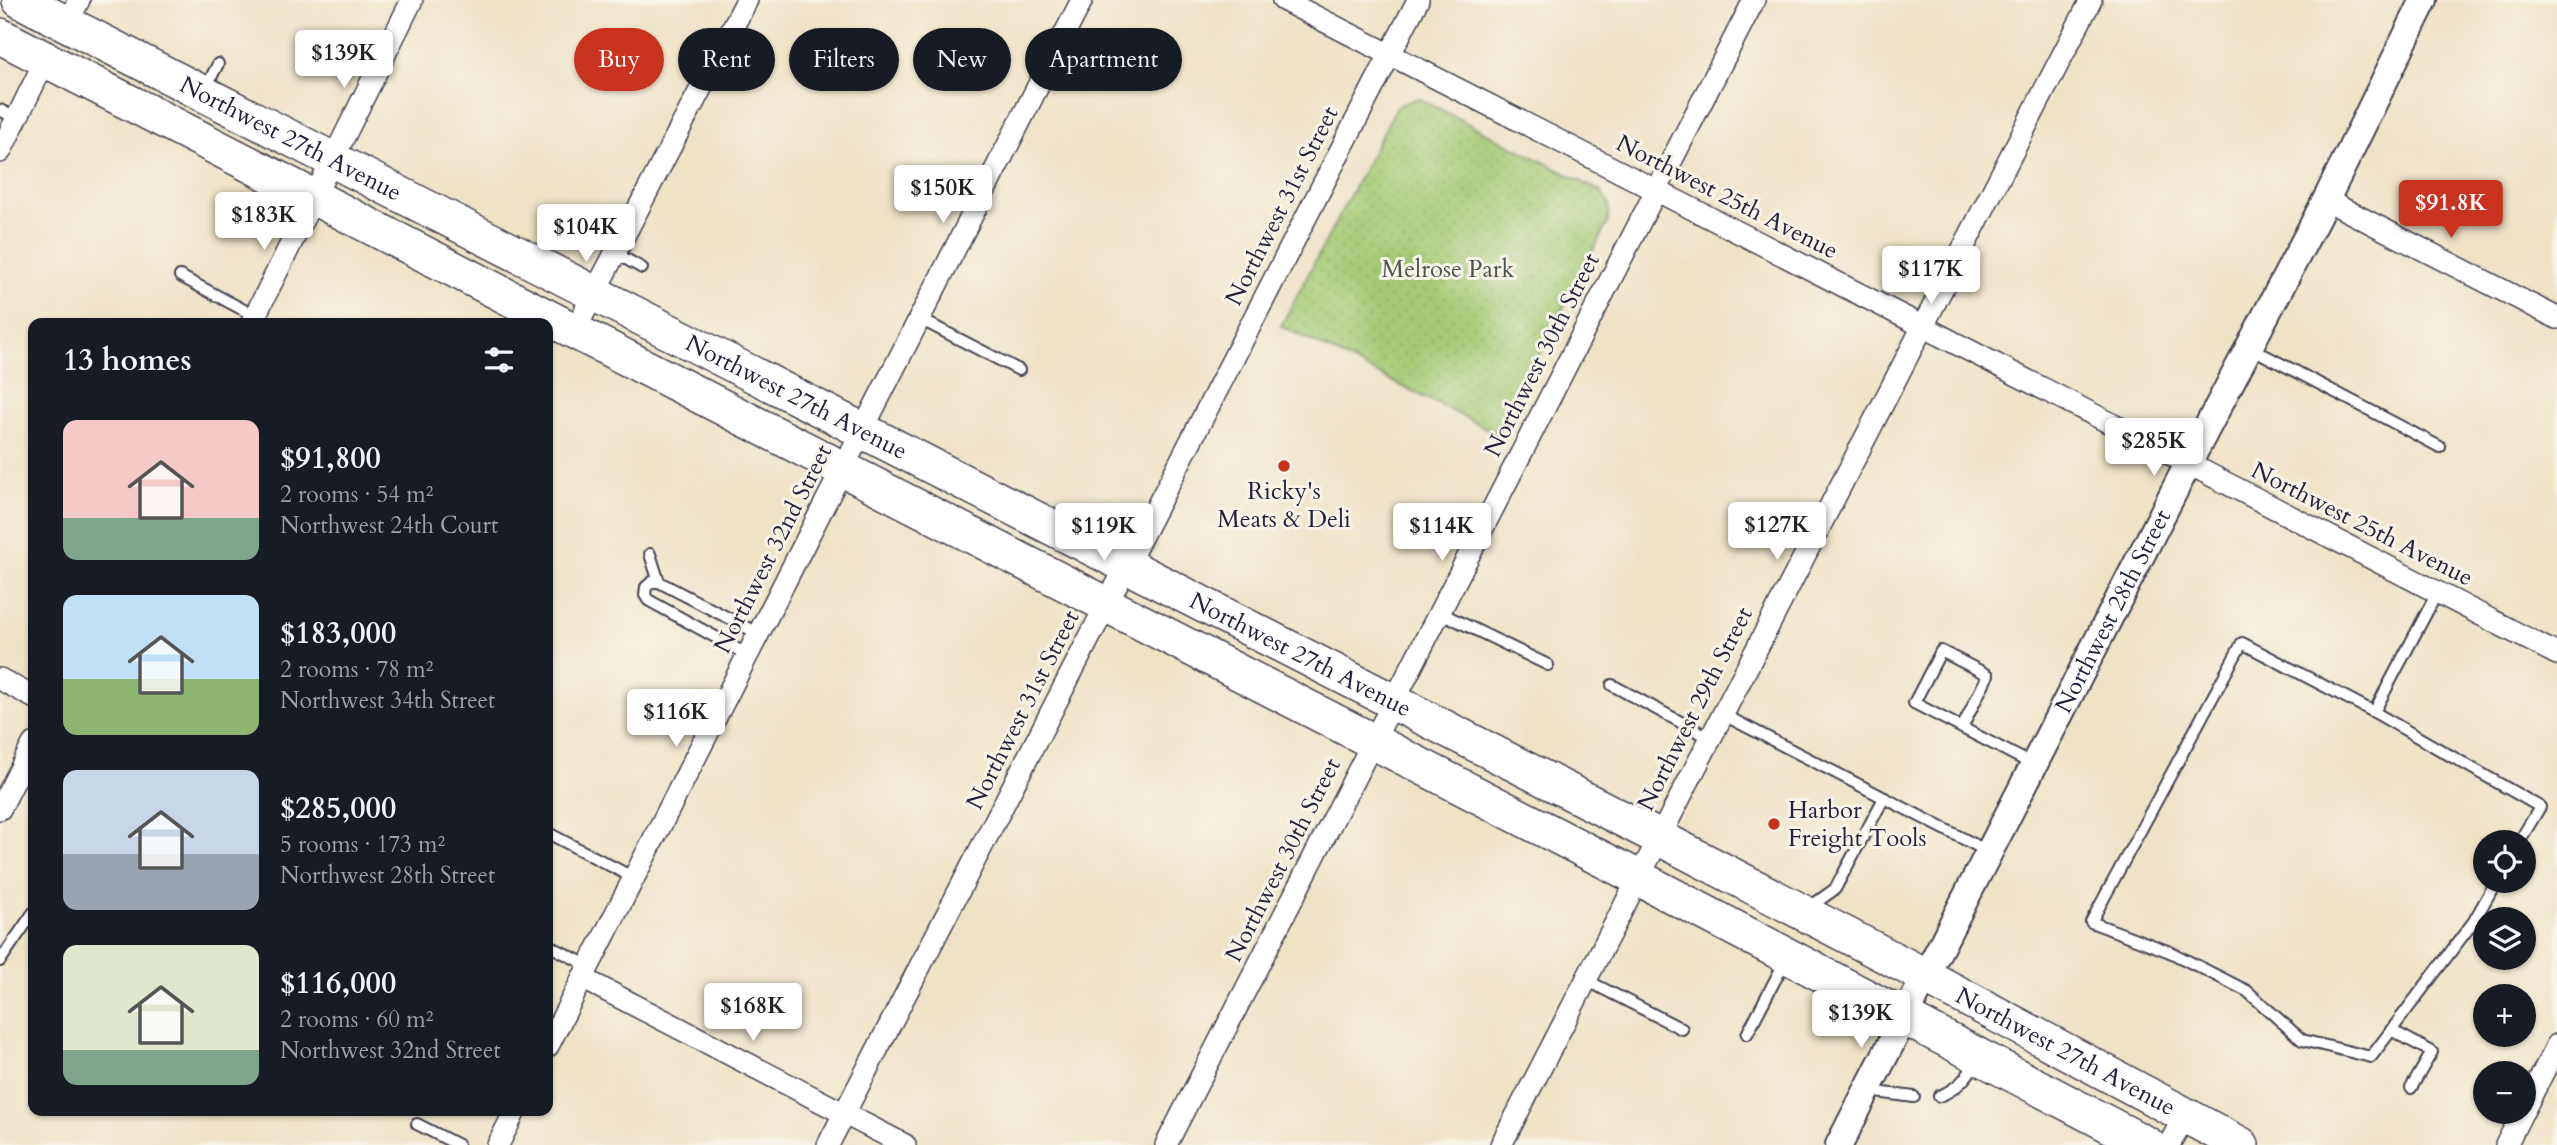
<!DOCTYPE html>
<html lang="en">
<head>
<meta charset="utf-8">
<style>
  :root { --surface:#171b24; --page:#20242c; --text:#f1f3f6; --muted:#9ea1a6; --accent:#c8321e }
  body { margin:0; font-family:Cardo,serif; background:var(--page); color:var(--text); height:100vh; display:flex; flex-direction:column; font-size:26px; white-space:nowrap }
  * { box-sizing:border-box; margin:0 }
  p { font-size:23px; color:var(--muted) }
  .icon { flex:none; width:38px; height:38px; fill:none; stroke:currentColor; stroke-width:2; stroke-linecap:round; stroke-linejoin:round }
  .map { position:relative; flex:1; overflow:hidden }
  .drawer { position:absolute; left:28px; top:318px; width:525px; height:798px; display:flex; flex-direction:column; background:var(--surface); border-radius:14px; box-shadow:0 2px 5px #0004 }
  .drawer>* { flex:none }
  .top-card { position:absolute; left:574px; top:28px; width:665px; height:63px; display:flex; gap:14px }
  .controls { position:absolute; left:2473px; top:830px; display:grid; gap:14px }
  .controls a { display:grid; place-items:center; width:63px; height:63px; border-radius:50%; background:var(--surface); box-shadow:0 2px 5px #0004; font-size:35px }
  .price { position:absolute; translate:-50% -60px; padding:0 16px; border-radius:7px; background:#fff; color:#222; font-size:23px; line-height:46px; filter:drop-shadow(0 2px 4px #0008) }
  .price::after { content:''; position:absolute; left:50%; top:42px; width:21px; height:16px; margin-left:-10px; background:inherit; clip-path:polygon(0 0,100% 0,50% 100%) }
  .price.selected { background:var(--accent); color:#fff }
  ul { padding:0; list-style:none }
  li { display:flex; align-items:center; gap:21px; height:175px; padding:0 35px }
  li span { display:grid; place-items:center; flex:none; width:196px; height:140px; border-radius:14px; color:#555 }
  li>.icon { margin-inline-start:auto }
  span .icon { width:84px; height:84px; fill:#fffc; stroke-width:1 }
  li b { font-size:30px }
  h2 { display:flex; justify-content:space-between; align-items:center; height:84px; padding:0 35px; font-size:30px }
  .pill { padding:0 24px; border-radius:32px; background:var(--surface); box-shadow:0 2px 5px #0004; font-size:24px; line-height:63px }
  .pill.selected { background:var(--accent); color:#fff }
  .map>svg:first-child { display:block }
</style>
</head>
<body>
<div class="map">
<svg width="2557" height="1145" viewBox="0 0 2557 1145">
  <defs>
    <pattern id="grass-dots" width="8" height="8" patternUnits="userSpaceOnUse" patternTransform="scale(1.75)"><rect width="8" height="8" fill="#a4c973"/><path d="M2 2h.1M6 6h.1" fill="none" stroke="#8dac64" stroke-width="1.8" stroke-linecap="round"/></pattern>
  </defs>
  <rect width="100%" height="100%" fill="#f7f3e8"/>
  <filter id="ink" filterUnits="userSpaceOnUse"><feTurbulence type="fractalNoise" baseFrequency=".0143" numOctaves="2"/><feDisplacementMap in="SourceGraphic" scale="14" xChannelSelector="R" yChannelSelector="G"/><feConvolveMatrix kernelMatrix="1 2 1 2 8 2 1 2 1" color-interpolation-filters="sRGB"/></filter>
  <filter id="wash" filterUnits="userSpaceOnUse"><feTurbulence type="fractalNoise" baseFrequency=".00686" numOctaves="4" result="noise"/><feDisplacementMap in="SourceGraphic" scale="28" xChannelSelector="R" yChannelSelector="G"/><feGaussianBlur stdDeviation="1.57" result="paint"/><feColorMatrix in="noise" values="0 0 0 0 0 0 0 0 0 0 0 0 0 0 0 0 0 1.4 0 .05"/><feComposite in="paint" operator="in"/></filter>
  <g filter="url(#wash)">
    <rect width="100%" height="100%" fill="#efe3c6"/>
    <path fill="url(#grass-dots)" stroke="#637657" stroke-width="2" d="M1418,98l182,93 9,13 -1,18 -110,212 -217,-108 116,-220z"/>
  </g>
  <g filter="url(#ink)">
    <g fill="none" stroke-linecap="round" stroke-linejoin="round">
      <defs>
        <g id="service">
          <path d="M204,91l14,-27"/>
          <path d="M0,110l17,9"/>
          <path d="M615,253l27,15"/>
          <path d="M180,276l75,40"/>
          <path d="M918,318l101,52"/>
          <path d="M2249,347l191,100"/>
          <path d="M650,554l9,28"/>
          <path d="M1441,613l107,52"/>
          <path d="M748,655l-100,-55 -3,-5 1,-8 6,-5h7l100,52"/>
          <path d="M1612,685l98,53"/>
          <path d="M2374,712l63,-119"/>
          <path d="M1722,714l267,138"/>
          <path d="M1962,728l26,-53 -47,-24 -27,52 120,62"/>
          <path d="M548,833l86,45"/>
          <path d="M2497,880l-23,41 -103,136 -69,-17 -55,-49 -77,-39 -79,-30 151,-279 132,69 166,95 -21,35"/>
          <path d="M1807,909l28,-20 49,-91"/>
          <path d="M548,945l41,21"/>
          <path d="M0,961l33,-48"/>
          <path d="M1586,980l96,49"/>
          <path d="M2391,1030l41,22 -21,36"/>
          <path d="M1747,1034l38,-73"/>
          <path d="M1869,1091l45,6"/>
          <path d="M1939,1096c19,-7 28,-19 38,-35"/>
          <path d="M417,1124l41,21"/>
        </g>
        <g id="minor">
          <path d="M1283,0l639,326 635,328"/>
          <path d="M67,24l12,-24"/>
          <path d="M0,152l46,-93"/>
          <path d="M2326,200l231,118"/>
          <path d="M251,324l161,-324"/>
          <path d="M574,332l173,-332"/>
          <path d="M0,679l33,18"/>
          <path d="M0,809l33,-65"/>
          <path d="M582,978l323,167"/>
          <path d="M548,1046l534,-1046"/>
          <path d="M2524,1110l33,-65"/>
          <path d="M498,1145l17,-34"/>
          <path d="M828,1145l590,-1145"/>
          <path d="M1166,1145l588,-1145"/>
          <path d="M1501,1145l590,-1145"/>
          <path d="M2169,1145l16,-30"/>
          <path d="M2506,1145l17,-34"/>
        </g>
        <g id="tertiary">
          <path id="s1" d="M1839,1145l349,-681 138,-264 98,-200"/>
        </g>
        <g id="trunk">
          <path id="s2" d="M20,0l1638,837 267,139 316,169"/>
          <path d="M0,36l1637,841 511,268"/>
        </g>
      </defs>
      <use href="#service" stroke="#413f50" stroke-width="14"/>
      <use href="#minor" stroke="#413f50" stroke-width="24"/>
      <use href="#tertiary" stroke="#413f50" stroke-width="30"/>
      <use href="#trunk" stroke="#413f50" stroke-width="38"/>
      <use href="#service" stroke="#fff" stroke-width="10"/>
      <use href="#minor" stroke="#fff" stroke-width="21"/>
      <use href="#tertiary" stroke="#fff" stroke-width="26"/>
      <use href="#trunk" stroke="#fff" stroke-width="35"/>
    </g>
  </g>
  <g fill="#c8321e" stroke="#f7f3e8" stroke-width="2.5">
    <circle cx="1284" cy="466" r="7"/>
    <circle cx="1774" cy="824" r="7"/>
  </g>
  <g text-anchor="middle" dominant-baseline="central" stroke-width="6" stroke-linejoin="round" paint-order="stroke">
    <g font-size="24" fill="#22223b" stroke="#f7f3e8">
      <text stroke="none"><textPath href="#s2" startOffset="304">Northwest 27th Avenue</textPath></text>
      <text transform="translate(1727 197) rotate(27)">Northwest 25th Avenue</text>
      <text transform="translate(1282 206) rotate(-63)">Northwest 31st Street</text>
      <text transform="translate(1542 355) rotate(-63)">Northwest 30th Street</text>
      <text stroke="none"><textPath href="#s2" startOffset="872">Northwest 27th Avenue</textPath></text>
      <text transform="translate(2362 524) rotate(27)">Northwest 25th Avenue</text>
      <text transform="translate(773 549) rotate(-63)">Northwest 32nd Street</text>
      <text stroke="none"><textPath href="#s1" startOffset="600">Northwest 28th Street</textPath></text>
      <text stroke="none"><textPath href="#s2" startOffset="1438">Northwest 27th Avenue</textPath></text>
      <text transform="translate(1695 709) rotate(-63)">Northwest 29th Street</text>
      <text transform="translate(1023 710) rotate(-63)">Northwest 31st Street</text>
      <text transform="translate(1283 860) rotate(-63)">Northwest 30th Street</text>
      <text stroke="none"><textPath href="#s2" startOffset="2300">Northwest 27th Avenue</textPath></text>
    </g>
    <g font-size="24" fill="#49544c" stroke="#f7f3e8">
      <text x="1448" y="269">Melrose Park</text>
    </g>
    <g font-size="24" fill="#22223b" stroke="#f7f3e8">
      <text x="1284" y="491">Ricky's<tspan x="1284" dy="28">Meats &amp; Deli</tspan></text>
      <text x="1788" y="810" text-anchor="start">Harbor<tspan x="1788" dy="28">Freight Tools</tspan></text>
    </g>
  </g>
</svg>
<div class="controls">
<a><svg class="icon" aria-label="locate" viewBox="0 0 24 24"><circle cx="12" cy="12" r="6"/><path d="M12 2v4M12 18v4M2 12h4M18 12h4"/></svg></a>
<a><svg class="icon" aria-label="layers" viewBox="0 0 24 24"><path d="M12 4l9 5-9 5-9-5zM3 14l9 5 9-5"/></svg></a>
<a>+</a>
<a>−</a>
</div>
<b class="price" style="left:344px;top:90px">$139K</b>
<b class="price" style="left:943px;top:225px">$150K</b>
<b class="price selected" style="left:2451px;top:240px">$91.8K</b>
<b class="price" style="left:264px;top:252px">$183K</b>
<b class="price" style="left:586px;top:264px">$104K</b>
<b class="price" style="left:1931px;top:306px">$117K</b>
<b class="price" style="left:2154px;top:478px">$285K</b>
<b class="price" style="left:1777px;top:562px">$127K</b>
<b class="price" style="left:1104px;top:563px">$119K</b>
<b class="price" style="left:1442px;top:563px">$114K</b>
<b class="price" style="left:676px;top:749px">$116K</b>
<b class="price" style="left:753px;top:1043px">$168K</b>
<b class="price" style="left:1861px;top:1050px">$139K</b>
<div class="top-card">
<a class="pill selected">Buy</a>
<a class="pill">Rent</a>
<a class="pill">Filters</a>
<a class="pill">New</a>
<a class="pill">Apartment</a>
</div>
<section class="drawer">
<h2>13 homes<svg class="icon" aria-label="filters" viewBox="0 0 24 24"><path d="M4 7h16M4 17h16"/><circle cx="9" cy="7" r="2"/><circle cx="15" cy="17" r="2"/></svg></h2>
<ul>
<li><span style="background:linear-gradient(#f6c9c9 70%,#7fa58c 0)"><svg class="icon" aria-label="home" viewBox="0 0 24 24"><path d="M3 11l9-7 9 7M6 9v11h12V9"/></svg></span><div><b>$91,800</b><p>2 rooms · 54 m²</p><p>Northwest 24th Court</p></div></li>
<li><span style="background:linear-gradient(#bfe0f5 60%,#8fb573 0)"><svg class="icon" aria-label="home" viewBox="0 0 24 24"><path d="M3 11l9-7 9 7M6 9v11h12V9"/></svg></span><div><b>$183,000</b><p>2 rooms · 78 m²</p><p>Northwest 34th Street</p></div></li>
<li><span style="background:linear-gradient(#c9d6e8 60%,#9aa5b1 0)"><svg class="icon" aria-label="home" viewBox="0 0 24 24"><path d="M3 11l9-7 9 7M6 9v11h12V9"/></svg></span><div><b>$285,000</b><p>5 rooms · 173 m²</p><p>Northwest 28th Street</p></div></li>
<li><span style="background:linear-gradient(#dfe7d0 75%,#7fa58c 0)"><svg class="icon" aria-label="home" viewBox="0 0 24 24"><path d="M3 11l9-7 9 7M6 9v11h12V9"/></svg></span><div><b>$116,000</b><p>2 rooms · 60 m²</p><p>Northwest 32nd Street</p></div></li>
</ul>
</section>
</div>
</body>
</html>
